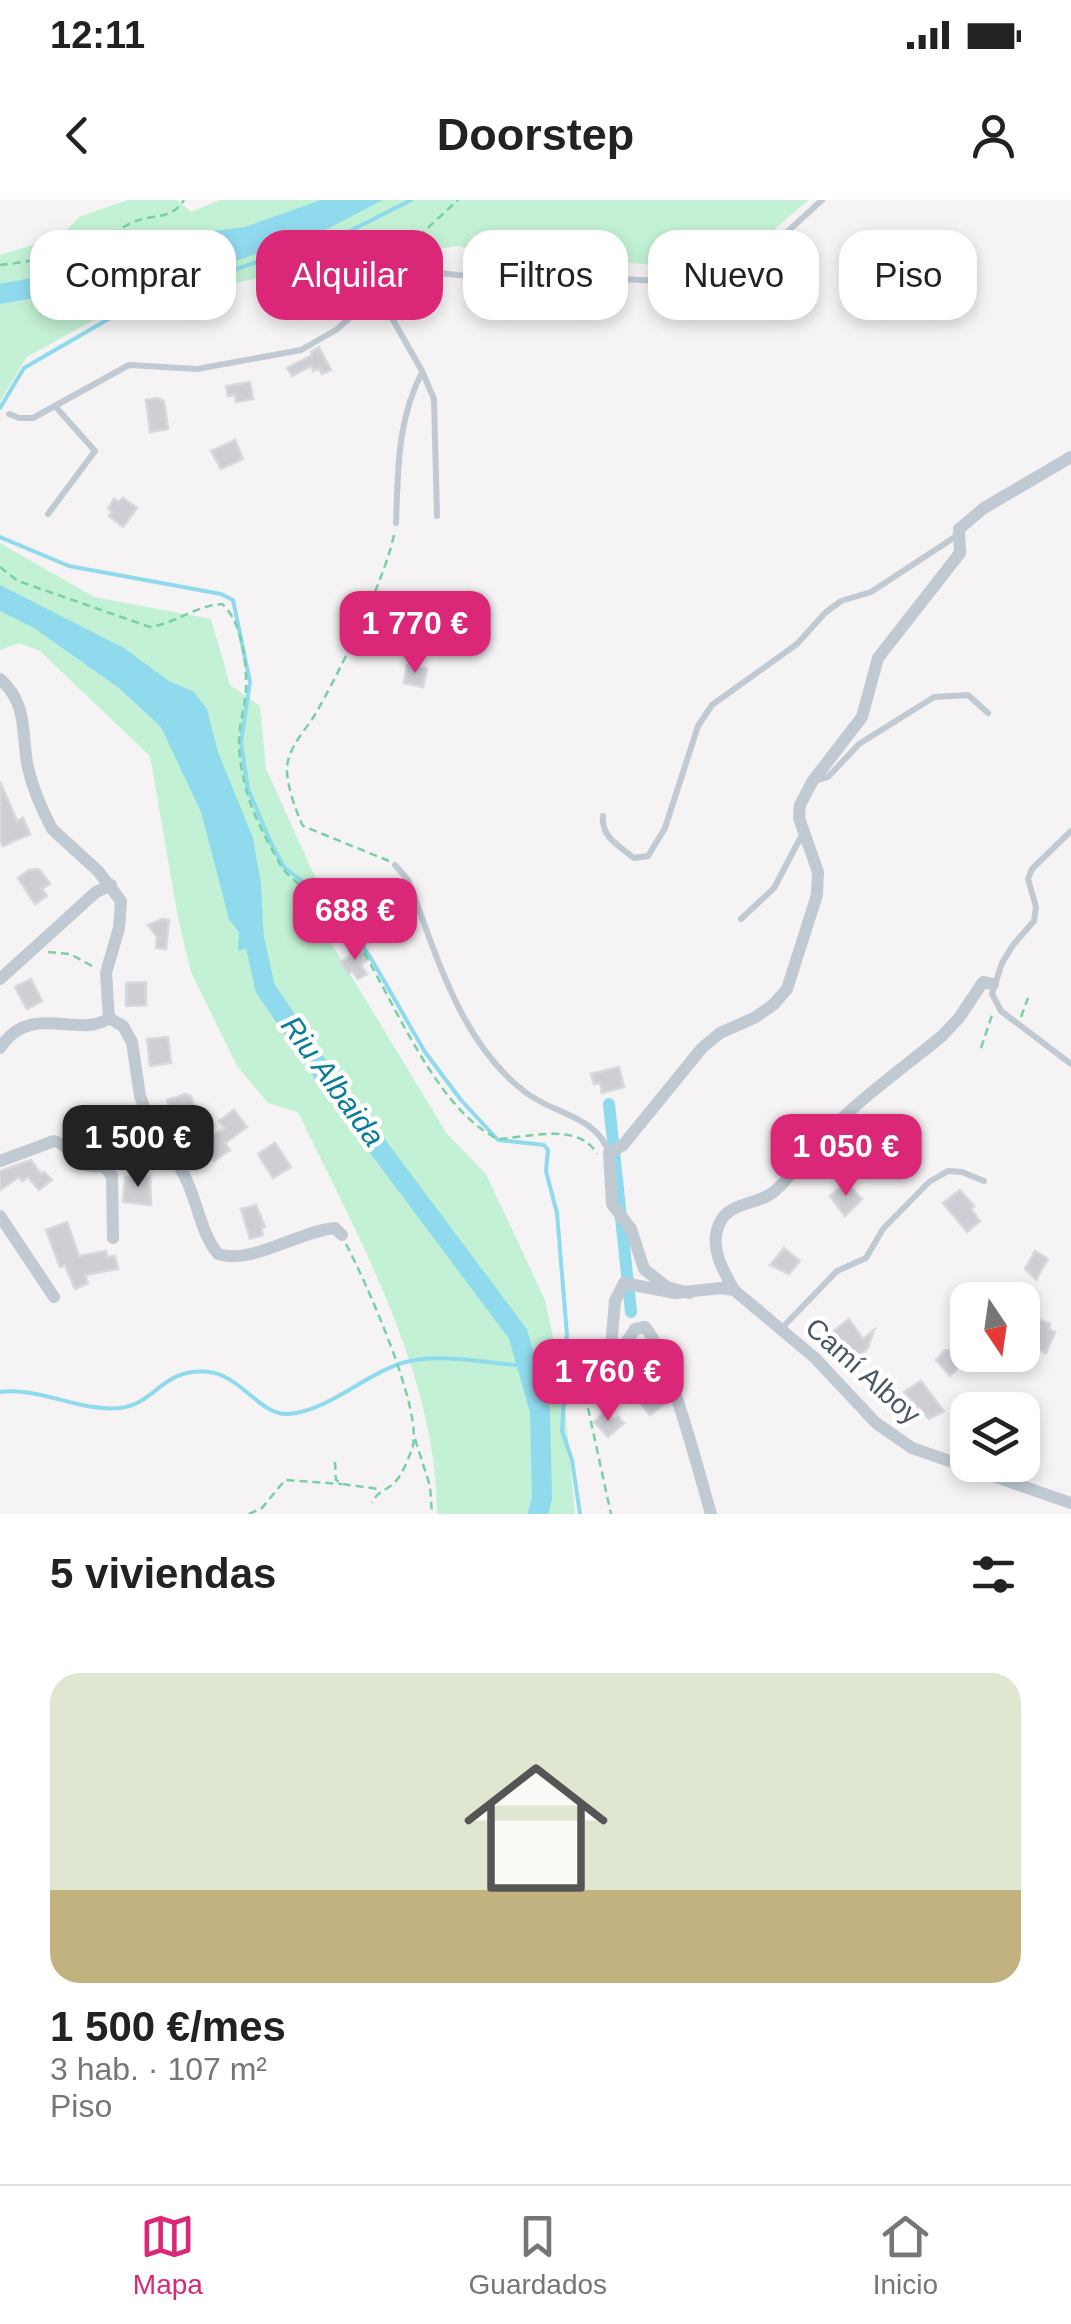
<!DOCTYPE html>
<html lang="es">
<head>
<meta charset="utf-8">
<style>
  :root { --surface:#fff; --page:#f2f2f2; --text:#222; --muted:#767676; --line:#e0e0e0; --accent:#db2777 }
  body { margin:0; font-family:Arial,sans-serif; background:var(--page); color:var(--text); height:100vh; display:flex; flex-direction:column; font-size:38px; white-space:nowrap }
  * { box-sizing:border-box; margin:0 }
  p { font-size:32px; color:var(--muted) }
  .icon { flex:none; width:55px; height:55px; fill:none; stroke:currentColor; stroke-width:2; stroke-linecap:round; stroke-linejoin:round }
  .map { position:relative; height:1314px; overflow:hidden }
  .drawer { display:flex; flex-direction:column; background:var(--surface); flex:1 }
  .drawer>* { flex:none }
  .top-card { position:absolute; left:30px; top:30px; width:1012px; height:90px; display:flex; gap:20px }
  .needle { width:65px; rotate:167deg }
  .tools { position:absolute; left:950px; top:1082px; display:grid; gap:20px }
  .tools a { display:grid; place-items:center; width:90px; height:90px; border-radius:20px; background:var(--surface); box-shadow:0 5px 15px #0003; font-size:50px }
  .price { position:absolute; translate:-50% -85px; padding:0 22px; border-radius:20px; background:var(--accent); color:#fff; font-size:32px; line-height:65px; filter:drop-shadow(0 2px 5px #0008) }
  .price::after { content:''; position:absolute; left:50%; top:60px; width:30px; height:22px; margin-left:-15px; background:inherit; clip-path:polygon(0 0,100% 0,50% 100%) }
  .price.selected { background:#222; color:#fff }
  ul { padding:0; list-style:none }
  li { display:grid; align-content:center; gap:20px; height:530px; padding:0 50px }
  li+li { border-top:2px solid var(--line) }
  li span { display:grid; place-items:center; height:310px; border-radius:30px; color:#555 }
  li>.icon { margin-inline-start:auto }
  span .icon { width:180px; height:180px; fill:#fffc; stroke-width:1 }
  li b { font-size:42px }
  h2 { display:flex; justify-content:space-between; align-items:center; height:120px; padding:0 50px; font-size:42px }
  .chip { padding:0 35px; border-radius:30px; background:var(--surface); box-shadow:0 5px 15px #0003; font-size:35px; line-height:90px }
  .chip.selected { background:var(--accent); color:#fff }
  .status { display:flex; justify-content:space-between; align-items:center; height:70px; padding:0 50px; background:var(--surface); direction:ltr }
  .status svg { height:28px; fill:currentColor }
  header { display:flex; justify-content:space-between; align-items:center; height:130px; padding:0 50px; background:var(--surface); font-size:45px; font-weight:700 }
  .tab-bar { display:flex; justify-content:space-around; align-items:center; height:140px; border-top:2px solid var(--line); background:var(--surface); font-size:28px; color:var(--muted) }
  .tab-bar a { display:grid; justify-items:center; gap:5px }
  .tab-bar .selected { color:var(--accent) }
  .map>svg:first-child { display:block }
</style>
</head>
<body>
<div class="status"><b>12:11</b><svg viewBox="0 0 49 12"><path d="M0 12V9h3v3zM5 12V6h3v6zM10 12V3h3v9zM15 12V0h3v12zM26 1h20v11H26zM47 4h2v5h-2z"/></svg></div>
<header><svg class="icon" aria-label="back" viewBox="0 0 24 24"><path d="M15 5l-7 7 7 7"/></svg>Doorstep<svg class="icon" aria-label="person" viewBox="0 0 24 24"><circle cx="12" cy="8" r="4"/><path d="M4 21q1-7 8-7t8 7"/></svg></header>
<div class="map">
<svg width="1071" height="1314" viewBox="0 0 1071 1314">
  <rect width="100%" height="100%" fill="#f5f3f3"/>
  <g fill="#c3f1d5">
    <path d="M128,0h49l14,12 29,-12h588l-71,62 -27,8 -135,-12 -72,-2 -45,-10 -83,11 -31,-18 -89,40 -127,22 -101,56 -27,44v-146l61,-19 18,-19z"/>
    <path d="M0,343l94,54 117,22 19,66 30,21 6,63 63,139 -2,28 120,198 39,40 59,126 18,85 12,129h-138c0,-139 -80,-279 -139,-402l-30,-9 -31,-37 -46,-94 -13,-54 -28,-162 -110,-105 -21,-8 -19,7z"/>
  </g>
  <g fill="#90daee">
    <path d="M321,0h62l-54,28 -93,33 -65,15 -32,-15v-15l11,-7 95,-12z"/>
    <path d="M0,385l124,63 45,33 25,11 13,17 11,43 35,86 8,46 3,60 -26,7 1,-19 -10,-13 -28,-107 -40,-85 -42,-39 -85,-60 -34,-17z"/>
  </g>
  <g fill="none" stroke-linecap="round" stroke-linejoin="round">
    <g stroke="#90daee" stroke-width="4">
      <path d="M0,208l24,-40 114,-66 212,-71 61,-31"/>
      <path d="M0,337l69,29 152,28 12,6 17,82 -9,60 7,47 23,54 13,24 53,42 35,51 53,92 36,48 37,40 46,5 4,5 -2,21 11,42 10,122 -7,47 4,15 -2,34 10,29 8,54"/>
      <path d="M0,1192c41,-5 79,20 120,16 36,-4 42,-41 89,-36 31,3 52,44 79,42 40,-3 73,-37 111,-50 38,-13 89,0 129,2"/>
    </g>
    <path stroke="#90daee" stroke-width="12" d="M609,904l22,208"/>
    <g stroke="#90daee" stroke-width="20">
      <path d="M0,94l181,-32"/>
      <path d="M251,724l14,64 60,88 193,258 22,77 2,87 -4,16"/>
    </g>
  </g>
  <g fill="#cdcfd5" stroke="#d7d9de" stroke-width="2.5">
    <path d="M319,147l12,23 -9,4 -3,-5 -6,2 -2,-5 -19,10 -5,-8 25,-13 -1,-3z"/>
    <path d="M250,182l3,17 -17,3 -1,-7 -7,1 -2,-10z"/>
    <path d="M158,198l6,3 4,28 -18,3 -4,-32z"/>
    <path d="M235,240l8,19 -22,10 -10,-18z"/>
    <path d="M123,298l14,10 -14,19 -14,-11 3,-4 -4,-4 6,-9 5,3z"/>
    <path d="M407,465l20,4 -4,18 -19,-4z"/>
    <path d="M0,582l17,39 6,-3 7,16 -27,12 -3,-6z"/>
    <path d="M39,669l11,15 -8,5 5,7 -12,8 -17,-26 11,-8z"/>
    <path d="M162,719l7,1 -3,29 -10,-1 1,-11 -9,-12z"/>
    <path d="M358,745l10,15 -7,5 6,9 -9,5 -6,-8 -4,3 -8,-12 12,-7 -3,-4z"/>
    <path d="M31,779l11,22 -15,8 -12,-22z"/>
    <path d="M146,782v23l-20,1v-23z"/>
    <path d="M168,837l3,26 -21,3 -3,-27z"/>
    <path d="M619,867l5,20 -22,6 -2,-10 -6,1 -3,-10z"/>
    <path d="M186,894l5,2 5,16 -5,1 3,7 -19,6 -8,-26z"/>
    <path d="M234,910l13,17 -22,16 5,7 -16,11 -12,-18 22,-15 -5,-7z"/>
    <path d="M275,943l16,24 -18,11 -15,-24z"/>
    <path d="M31,960l10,14 3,-2 8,8 -13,10 -11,-13 -6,4 -3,-4 -19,13v-19z"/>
    <path d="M150,976l1,29 -28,-3 2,-25z"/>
    <path d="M846,983l16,16 -17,17 -15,-20z"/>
    <path d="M960,990l14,16 -3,3 9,12 -13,11 -24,-29z"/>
    <path d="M256,1005l9,22 -4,1 2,7 -13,4 -9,-30z"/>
    <path d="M67,1022l12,34 27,-5 1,6 8,-1 3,13 -33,6 3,8 -13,6 -10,-24 -5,2 -14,-37z"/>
    <path d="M784,1048l16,13 -11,13 -19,-9z"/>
    <path d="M1035,1051l13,8 -12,21 -11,-11z"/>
    <path d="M849,1119l14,20 11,-9 -6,18 -6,6 -8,2 -11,-13 -8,5 -8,-12z"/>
    <path d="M1038,1119l12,5 -1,5 6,3 -9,21 -15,-7 2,-7 -4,-1z"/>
    <path d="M635,1148l17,14 5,11 -12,-7 -4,6 -9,-7 3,-4 -6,-5z"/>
    <path d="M945,1150l10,2 9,10 -14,14 -14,-16z"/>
    <path d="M921,1181l23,30 -15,8 -25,-27z"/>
    <path d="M652,1188l12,16 -14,11 -12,-15z"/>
    <path d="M605,1212l9,8 4,-3 6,6 -16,14 -14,-15z"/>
  </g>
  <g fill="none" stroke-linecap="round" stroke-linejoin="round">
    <g stroke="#7ad0a6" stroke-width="2.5" stroke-dasharray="8 5" stroke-linecap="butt">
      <path d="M0,65c35,-4 77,-11 108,-28 9,-5 17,-12 28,-16 19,-7 35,-1 48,-21"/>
      <path d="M366,94l-11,-9 -2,-16 34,-23 32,-10 39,-36"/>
      <path d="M0,367l18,14 132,46c26,-4 45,-21 72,-23 20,17 25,60 24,85 -1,18 -7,35 -7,53 0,12 2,26 5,38 5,28 22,59 36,84 13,23 45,32 62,54 45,61 87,188 156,221 32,-2 81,-17 99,15"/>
      <path d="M389,661l-86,-35c-7,-14 -17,-43 -16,-59 2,-21 19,-37 29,-54 24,-42 71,-137 79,-183"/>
      <path d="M48,752l22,2 26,14"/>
      <path d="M1021,817l7,-19"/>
      <path d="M981,848l11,-33"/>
      <path d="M346,1044c19,36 79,169 66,205 -4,10 -10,27 -18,34 -9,9 -16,7 -22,20"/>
      <path d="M588,1208l23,106"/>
      <path d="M415,1239l15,47 2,28"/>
      <path d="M335,1262l1,18 6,4 37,5"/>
      <path d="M249,1314l13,-6 23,-28 57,4"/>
    </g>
    <g stroke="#c1cad2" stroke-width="6">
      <path d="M380,97l42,74 12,28 3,117"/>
      <path d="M9,214l10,4h14l96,-53 68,4 104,-19 35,-20 34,-30 10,-3 7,-12 36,-14 52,6 56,-3 146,8 57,-7 18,-11 70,-64"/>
      <path d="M48,314l47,-63 -40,-45"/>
      <path d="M396,323c2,-53 1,-102 26,-151"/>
      <path d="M818,580l10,-3 31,-33 75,-47 34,-2 20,18"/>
      <path d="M603,616c-2,21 15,29 31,42l14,-2 17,-28 33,-102 14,-21 85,-61 28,-31 16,-12 30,-9 87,-57"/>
      <path d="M1071,631l-39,38 -4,10 8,28 -2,14 -21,24 -11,18 -10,31 9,17 70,53"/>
      <path d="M395,665l13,15c29,75 51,161 117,212 28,22 72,24 84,61"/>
      <path d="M741,719l33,-31 29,-55"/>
      <path d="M780,1130l57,-59 29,-13 17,-29 46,-47 19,-11 14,1 22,9"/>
    </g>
    <g stroke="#c1cad2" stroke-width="12">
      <path d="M0,479c29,25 21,56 28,89 5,21 14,42 24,61l46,42 23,30 -2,27 -13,45 3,45c-30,22 -77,-18 -109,30"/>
      <path d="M0,779l96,-87 15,-7"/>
      <path d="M109,818l14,8 9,16 8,54 20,53"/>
      <path d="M0,961l54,-20c14,3 19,19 33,24 22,7 51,-13 73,-16 37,20 33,75 58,105 34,11 81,-23 117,-26l7,7"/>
      <path d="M103,965l9,11 1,62"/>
      <path d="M0,1016l54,81"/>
      <path d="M734,1090c-11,-20 -25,-42 -15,-66 11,-24 41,-18 58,-35 17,-16 30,-36 46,-52 36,-38 79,-68 119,-101l17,-18 24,-36 10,2"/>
      <path d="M689,1093l-22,-6 -23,-18 -13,-40 -19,-25 -3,-51 14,-8 79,-97 18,-15 34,-15 19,-13 14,-16 30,-94 1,-23 -19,-54 1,-13 12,-23 50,-65 16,-59 82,-105 -1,-24 25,-21 87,-51"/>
      <path d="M612,1165l23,-36 10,-2c24,28 54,146 66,187"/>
      <path d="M586,1197l18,-17 5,-10 6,-69 9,-18 51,10 46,-5 13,2 81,68 61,65 36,25 159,55"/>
    </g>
  </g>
  <g text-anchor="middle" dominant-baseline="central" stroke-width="9" stroke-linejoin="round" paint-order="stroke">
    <g font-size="28" fill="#4a5661" stroke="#fff">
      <text transform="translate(863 1171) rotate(42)">Camí Alboy</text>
    </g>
    <g font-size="30" font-style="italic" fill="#0c7c9b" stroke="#fff">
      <text transform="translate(333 881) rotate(54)">Riu Albaida</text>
    </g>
  </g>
</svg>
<div class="tools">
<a><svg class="needle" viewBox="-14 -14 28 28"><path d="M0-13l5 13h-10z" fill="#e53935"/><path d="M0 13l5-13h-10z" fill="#767676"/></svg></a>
<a><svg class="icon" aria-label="layers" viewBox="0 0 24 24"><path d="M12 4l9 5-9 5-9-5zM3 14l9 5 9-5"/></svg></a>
</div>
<b class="price" style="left:415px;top:476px">1 770 €</b>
<b class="price" style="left:355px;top:763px">688 €</b>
<b class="price selected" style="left:138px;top:990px">1 500 €</b>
<b class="price" style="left:846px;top:999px">1 050 €</b>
<b class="price" style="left:608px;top:1224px">1 760 €</b>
<div class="top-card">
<a class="chip">Comprar</a>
<a class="chip selected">Alquilar</a>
<a class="chip">Filtros</a>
<a class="chip">Nuevo</a>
<a class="chip">Piso</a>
</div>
</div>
<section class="drawer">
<h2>5 viviendas<svg class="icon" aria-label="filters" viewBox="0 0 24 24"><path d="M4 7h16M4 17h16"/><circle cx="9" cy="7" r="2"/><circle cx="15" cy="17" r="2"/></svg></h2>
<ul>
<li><span style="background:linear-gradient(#dfe7d0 70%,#c2b280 0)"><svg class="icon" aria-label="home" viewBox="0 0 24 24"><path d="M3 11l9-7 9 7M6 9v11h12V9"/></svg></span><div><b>1 500 €/mes</b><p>3 hab. · 107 m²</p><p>Piso</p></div></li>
</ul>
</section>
<nav class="tab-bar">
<a class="selected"><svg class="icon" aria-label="map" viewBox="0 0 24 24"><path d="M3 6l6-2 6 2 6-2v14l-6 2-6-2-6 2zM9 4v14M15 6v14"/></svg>Mapa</a>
<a><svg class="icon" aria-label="saved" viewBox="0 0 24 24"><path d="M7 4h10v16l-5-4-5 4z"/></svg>Guardados</a>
<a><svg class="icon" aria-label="home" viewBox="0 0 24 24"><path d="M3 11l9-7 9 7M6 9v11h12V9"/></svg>Inicio</a>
</nav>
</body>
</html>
